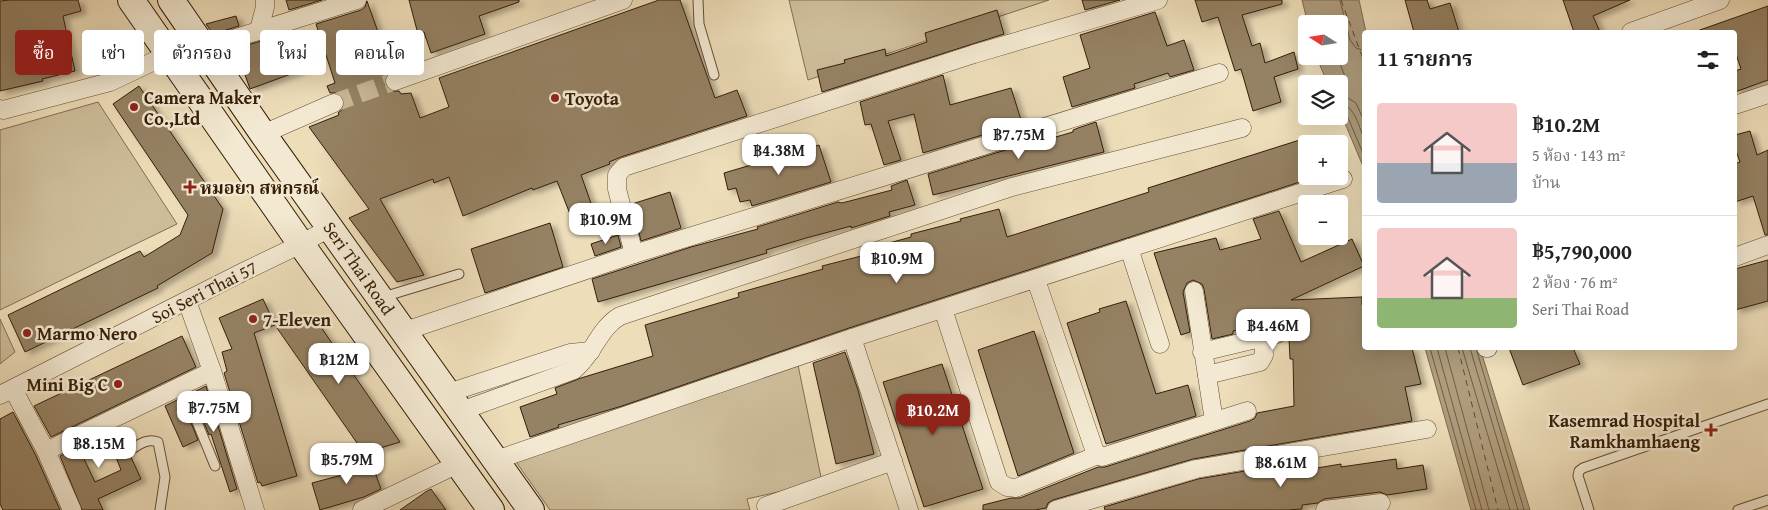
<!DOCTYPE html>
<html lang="th">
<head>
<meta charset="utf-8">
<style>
  :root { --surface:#fff; --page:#f6f6f6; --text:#222; --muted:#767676; --line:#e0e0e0; --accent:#8f2418 }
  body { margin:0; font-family:"Gentium Book Plus","Noto Serif Thai",serif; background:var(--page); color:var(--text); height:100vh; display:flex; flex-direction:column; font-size:19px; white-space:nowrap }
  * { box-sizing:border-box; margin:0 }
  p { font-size:16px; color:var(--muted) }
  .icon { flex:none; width:28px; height:28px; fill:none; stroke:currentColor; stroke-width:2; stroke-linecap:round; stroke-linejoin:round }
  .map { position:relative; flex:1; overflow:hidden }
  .sheet { position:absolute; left:1362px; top:30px; width:375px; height:320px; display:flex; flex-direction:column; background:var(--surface); border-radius:5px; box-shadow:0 5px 20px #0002 }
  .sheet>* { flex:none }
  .hud { position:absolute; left:15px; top:30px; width:475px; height:45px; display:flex; gap:10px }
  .needle { width:32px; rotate:282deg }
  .buttons { position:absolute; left:1298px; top:15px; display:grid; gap:10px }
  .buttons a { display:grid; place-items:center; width:50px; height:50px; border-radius:5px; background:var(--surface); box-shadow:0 5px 20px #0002; font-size:25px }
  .price { position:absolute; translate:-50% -42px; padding:0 11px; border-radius:10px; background:#fff; color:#222; font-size:16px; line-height:32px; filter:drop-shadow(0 1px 2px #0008) }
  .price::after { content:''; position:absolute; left:50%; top:30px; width:15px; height:11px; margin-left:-8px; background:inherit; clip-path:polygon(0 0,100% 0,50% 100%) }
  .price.active { background:var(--accent); color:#fff }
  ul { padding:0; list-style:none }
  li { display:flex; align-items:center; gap:15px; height:125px; padding:0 15px }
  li+li { border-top:1px solid var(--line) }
  li span { display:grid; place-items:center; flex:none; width:140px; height:100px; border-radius:5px; color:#555 }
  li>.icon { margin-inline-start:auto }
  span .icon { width:60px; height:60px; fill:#fffc; stroke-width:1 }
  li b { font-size:21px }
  h2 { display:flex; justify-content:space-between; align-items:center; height:60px; padding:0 15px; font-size:21px }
  .chip { padding:0 18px; border-radius:5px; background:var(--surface); box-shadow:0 5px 20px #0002; font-size:18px; line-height:45px }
  .chip.active { background:var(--accent); color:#fff }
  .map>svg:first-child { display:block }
</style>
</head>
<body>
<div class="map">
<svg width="1768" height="510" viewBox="0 0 1768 510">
  <defs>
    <filter id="shadow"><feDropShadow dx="5.5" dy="3" stdDeviation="2.5" flood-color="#0004"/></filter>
  </defs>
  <rect width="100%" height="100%" fill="#edddb9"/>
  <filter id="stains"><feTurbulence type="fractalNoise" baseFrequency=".004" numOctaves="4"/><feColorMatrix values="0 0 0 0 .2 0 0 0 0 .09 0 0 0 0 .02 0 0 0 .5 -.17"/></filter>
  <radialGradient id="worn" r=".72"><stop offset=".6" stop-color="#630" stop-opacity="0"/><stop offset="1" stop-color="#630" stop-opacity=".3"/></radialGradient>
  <g fill="#cebd9b" stroke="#826e51">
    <path d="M789,0h260l-241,80z"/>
    <path d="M98,102l79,122 -177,86v-180z"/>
    <path d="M0,319l15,33 -15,12z"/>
    <path d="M798,365l24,117 -75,17 3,11h-200l-36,-51z"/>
  </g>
  <g fill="#ae9c7c" stroke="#7e6a4d">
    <path d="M1302,0h57l7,32h-1v139l-26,-62v-25h-11l-12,-28h23v-32h-31z"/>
    <path d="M1425,348h55l50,162h-59z"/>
  </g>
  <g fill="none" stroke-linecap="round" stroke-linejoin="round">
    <g stroke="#725d42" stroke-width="1">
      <path d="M1340,0l10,40 6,8 9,3"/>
      <path d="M1337,56l9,23 -3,16 13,8 9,20"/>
      <path d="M1339,103c16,1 21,27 26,39"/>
      <path d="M1339,109l4,1 3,3 19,45"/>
      <path d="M1430,348l46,162"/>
      <path d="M1437,348l45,162"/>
      <path d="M1445,348l44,162"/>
      <path d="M1462,348l48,162"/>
      <path d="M1470,348l48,162"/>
      <path d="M1476,348l48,162"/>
    </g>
    <g stroke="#5f4a30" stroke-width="1" stroke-dasharray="6 5" stroke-linecap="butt">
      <path d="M1341,0l24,64"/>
      <path d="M1458,348l40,162"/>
    </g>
  </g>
  <g fill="#958164" stroke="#351e07" fill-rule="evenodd" filter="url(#shadow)">
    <path d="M9,0h69l3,11 -18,5 12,55 -33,8 1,2 -43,10v-90z"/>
    <path d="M286,0h36l-33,10z"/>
    <path d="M409,0h110v2l-40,14 6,18 -54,19 -7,-21 -6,2z"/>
    <path d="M659,0h21l35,98 22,-8 10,26 -126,41 -12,5 1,2 -29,11 11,31 -22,8 -13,-33 -24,9 -1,-2 -69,28 -14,-39 -15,6 -1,-4 -53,20 44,76 -27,7 -48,-64 20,-9 -60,-82 30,-12 -1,-2 5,-4 2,-5 -4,-9 -5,-2h-6l-3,-7 8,-3 -19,-59 45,-14 4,-3 2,-6 16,45 -3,1 11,24 -6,8v6l8,6h6l2,3 10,-1 9,25 29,-11 -10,-29z"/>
    <path d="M1082,0h38l-35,10z"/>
    <path d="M1195,0h87v4l-40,11 10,31 8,-3 5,20 29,-11 4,17 -24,8 7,25 -28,9 -12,-42 -6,2 -17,-54 -16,5z"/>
    <path d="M1405,0h22l3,9 20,-6 9,29h-45z"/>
    <path d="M1563,0h67l-37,16 7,16h-26z"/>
    <path d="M1768,6v74l-33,12v-21l6,-2 -6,-18v-19h-38v-1z"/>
    <path d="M997,10l7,24 -182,58 -5,-22 28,-7 -1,-3 41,-11 1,7 41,-14 -2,-9z"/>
    <path d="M1155,12l12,34 17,-6 10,30 -24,7 -2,-4 -34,11 1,4 -63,19 -9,-30 27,-9 -10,-33z"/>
    <path d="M236,16l3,10 -26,8 -7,-10z"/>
    <path d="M287,33l12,38 -49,18 -7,-20 -5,2 -13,-19z"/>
    <path d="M943,75l7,30 61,-17 11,35 -99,30 -9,-39 -26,7 13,39 -17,5 -13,-41 -6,1 -5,-23z"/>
    <path d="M139,86l84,123 -11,44 -55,33 1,2 -133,64 -17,-37 132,-64 4,6 36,-22 8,-20 -75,-111z"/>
    <path d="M1096,122l8,30 -171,43 -5,-21 100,-31v2l45,-13v-2l5,-2z"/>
    <path d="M1750,131l7,24 11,-5v85h-3l-12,-39 -18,6v-38l5,-2 -5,-14v-13z"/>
    <path d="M1306,138v42l-457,148 -227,78 -64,19 1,2 -29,10 -10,-30 37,-13 -2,-6 26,-10 72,-22 -8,-31 94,-28 -1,-4 85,-24 -1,-3 51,-13 -2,-5 40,-11v-3l50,-13 -1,-2 39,-10 8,28 142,-45 -1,-4z"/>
    <path d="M819,145l12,37 -79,24 -2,-6 -10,2 -4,-14 -8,2 -4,-17z"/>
    <path d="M907,180l8,25 -26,7 1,4 -39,12v-2l-45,12 -40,12 1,3 -169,49 -6,-23 99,-32 67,-18 -1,-2 81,-25 4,1 50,-13 -1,-4z"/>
    <path d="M670,192l11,36 -40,13 -9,-37z"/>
    <path d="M1279,211l22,51 51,-23 12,27 -73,34 71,-3v8l3,-1v44h47l9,36 -16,3 7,34 -219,38 -140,41 -5,3 -2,5 -11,2h-52v-5l28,-7h9l78,-31h7l145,-46 5,-3 2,-5 37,-7 -1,-47h-3l-2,-41 -55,13v3l-21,5 -8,-50 -2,-5 -9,-4 -6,3 -4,9 7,40 -9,3 -27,-82 62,-15 4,12 41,-11 -8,-20z"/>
    <path d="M550,223l13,44 -78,26 -14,-44z"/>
    <path d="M618,235l3,12 -26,9 -4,-12z"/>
    <path d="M1768,260v41l-33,9v-41z"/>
    <path d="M263,299l12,26 -21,8 43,143 -35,10 -2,-4 -2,1 -34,-110 3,-2 -5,-19 10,-3 -13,-31z"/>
    <path d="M1126,301l30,93 32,-9 8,31 -90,28 -39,-121 33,-11 -1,-3z"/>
    <path d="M314,317l86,125 -36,11 -87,-125z"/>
    <path d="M1034,331l40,122 -56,23 -40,-126z"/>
    <path d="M182,336l14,31 -145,70 -17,-31z"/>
    <path d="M1509,348h64l7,16 -57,21z"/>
    <path d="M845,352l13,38 16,64 -38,10 -23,-101z"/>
    <path d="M942,364l41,125 -59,18 -41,-125z"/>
    <path d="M206,386l31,103 -7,3 -19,-58 -2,1 -17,-42z"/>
    <path d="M181,398l17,42 -15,7 -18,-41z"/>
    <path d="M13,412l23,44 24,54h-57l-3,-6v-85z"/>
    <path d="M118,428l8,18 -6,5 1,5 5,3 5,-2 10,22 -43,20 5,11h-21l-22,-54zM112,447l9,23 -26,12 -11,-23z"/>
    <path d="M370,458l11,31 -17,8 -44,13 -8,-27 30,-8 -2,-7z"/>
    <path d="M1396,459l1,10 26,-4 4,24 -40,6 -7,-3 -56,7 -6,4 -16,2v4l-15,1h-182l-1,-3 94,-28 100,-17 1,9 42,-7v3z"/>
    <path d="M431,489l15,21h-46l27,-19z"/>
  </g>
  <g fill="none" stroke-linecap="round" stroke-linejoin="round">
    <path stroke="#c8b795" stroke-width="18" stroke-dasharray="18 9" stroke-linecap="butt" d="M334,103l61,-22"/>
    <defs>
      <g id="lane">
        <path d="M698,0l1,24 15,51"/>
        <path d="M383,297l76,-23"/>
        <path d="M182,385l33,81"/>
        <path d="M126,453c10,-6 20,-16 32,-11l7,35 -5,33"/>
        <path d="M1589,510l-11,-34 1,-5 4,-3 185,-64"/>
        <path d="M1738,510l30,-10"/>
      </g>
      <g id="street">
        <path d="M259,30l6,-23v-7"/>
        <path d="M1631,32l89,-32"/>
        <path d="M204,48l153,-48"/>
        <path d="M395,81l228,-81"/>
        <path d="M1735,105l33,-11"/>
        <path d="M0,109l3,1 107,-28 59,-28"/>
        <path d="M263,134l71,-31"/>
        <path d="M1129,248l31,96"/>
        <path d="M634,254l-17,-65v-14l7,-8 350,-113 184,-54"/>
        <path d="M1735,257l33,-12"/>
        <path d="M1036,280l59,172 7,5 145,-46"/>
        <path d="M1194,291l20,130"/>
        <path d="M187,301l25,70 43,139"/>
        <path d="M943,309l56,173 8,5 9,1 82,-33"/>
        <path d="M405,331l229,-77 585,-181"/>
        <path d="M852,338l57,172"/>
        <path d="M1486,348h2"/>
        <path d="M1202,352l75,-18"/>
        <path d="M1207,375l53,-13 4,-7 -1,-18"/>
        <path d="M13,389l33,62 26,59"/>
        <path d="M448,393l122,-40 21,-2"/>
        <path d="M0,395l243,-123 58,-28 30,-17"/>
        <path d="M461,411l113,-41c19,-15 25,-42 46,-54l392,-129 230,-59"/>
        <path d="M46,451l166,-80"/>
        <path d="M496,460l356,-122 491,-159"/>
        <path d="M766,506l127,-45"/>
        <path d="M362,510l96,-46"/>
        <path d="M1056,510l140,-41 231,-40"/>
        <path d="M1325,510l56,-7"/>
      </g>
      <g id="secondary">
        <path d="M131,0l170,244 190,266"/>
        <path d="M171,0l92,134 268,376"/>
      </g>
    </defs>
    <use href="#lane" stroke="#634e34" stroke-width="11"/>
    <use href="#street" stroke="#634e34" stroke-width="19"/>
    <use href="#secondary" stroke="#351e07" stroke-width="28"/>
    <use href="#lane" stroke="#f3e9d2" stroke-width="9"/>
    <use href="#street" stroke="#f3e9d2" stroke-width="18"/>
    <use href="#secondary" stroke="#f3e9d2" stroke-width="26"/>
  </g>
  <g fill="#8f2418" stroke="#f3e9d2" stroke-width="2">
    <circle cx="555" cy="98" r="5"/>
    <circle cx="134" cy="107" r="5"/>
    <path d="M187.5 179.5h5v5h5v5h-5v5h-5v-5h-5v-5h5z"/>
    <circle cx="253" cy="319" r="5"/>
    <circle cx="27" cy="333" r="5"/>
    <circle cx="118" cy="384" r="5"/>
    <path d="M1708.5 422.5h5v5h5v5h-5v5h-5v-5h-5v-5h5z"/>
  </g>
  <g text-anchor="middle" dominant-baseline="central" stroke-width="5" stroke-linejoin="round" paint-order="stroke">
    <g font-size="18" font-weight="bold" fill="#351e07" stroke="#f3e9d2" text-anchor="start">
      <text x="144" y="97">Camera Maker<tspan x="144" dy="21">Co.,Ltd</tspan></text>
      <text x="565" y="98">Toyota</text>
      <text x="200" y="187">หมอยา สหกรณ์</text>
      <text x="263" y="319">7-Eleven</text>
      <text x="37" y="333">Marmo Nero</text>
      <text x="108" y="384" text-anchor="end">Mini Big C</text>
      <text x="1700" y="420" text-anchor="end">Kasemrad Hospital<tspan x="1700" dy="21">Ramkhamhaeng</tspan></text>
    </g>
    <g font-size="18" fill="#351e07" stroke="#f3e9d2">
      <text transform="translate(359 268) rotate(55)">Seri Thai Road</text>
      <text transform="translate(204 292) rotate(-27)">Soi Seri Thai 57</text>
    </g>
  </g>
  <rect width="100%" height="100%" filter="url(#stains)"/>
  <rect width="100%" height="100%" fill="url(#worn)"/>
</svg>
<div class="buttons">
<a><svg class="needle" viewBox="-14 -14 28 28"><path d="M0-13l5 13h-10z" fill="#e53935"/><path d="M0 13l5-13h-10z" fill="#767676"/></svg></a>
<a><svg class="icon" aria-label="layers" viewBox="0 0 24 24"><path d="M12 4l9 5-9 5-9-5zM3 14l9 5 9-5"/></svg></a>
<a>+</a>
<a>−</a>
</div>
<b class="price" style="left:1019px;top:160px">฿7.75M</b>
<b class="price" style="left:779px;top:176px">฿4.38M</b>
<b class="price" style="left:606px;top:245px">฿10.9M</b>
<b class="price" style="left:897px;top:284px">฿10.9M</b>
<b class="price" style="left:1273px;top:351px">฿4.46M</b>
<b class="price" style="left:339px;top:385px">฿12M</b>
<b class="price" style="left:214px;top:433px">฿7.75M</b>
<b class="price active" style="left:933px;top:436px">฿10.2M</b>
<b class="price" style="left:99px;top:469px">฿8.15M</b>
<b class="price" style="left:347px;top:485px">฿5.79M</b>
<b class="price" style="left:1281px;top:488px">฿8.61M</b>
<div class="hud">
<a class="chip active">ซื้อ</a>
<a class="chip">เช่า</a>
<a class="chip">ตัวกรอง</a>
<a class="chip">ใหม่</a>
<a class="chip">คอนโด</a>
</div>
<section class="sheet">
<h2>11 รายการ<svg class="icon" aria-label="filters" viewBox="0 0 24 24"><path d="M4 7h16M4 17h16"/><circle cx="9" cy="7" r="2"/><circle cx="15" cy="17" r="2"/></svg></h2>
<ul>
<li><span style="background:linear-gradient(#f6c9c9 60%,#9aa5b1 0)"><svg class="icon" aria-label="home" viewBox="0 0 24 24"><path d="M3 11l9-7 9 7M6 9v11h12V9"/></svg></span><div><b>฿10.2M</b><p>5 ห้อง · 143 m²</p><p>บ้าน</p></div></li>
<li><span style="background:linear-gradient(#f6c9c9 70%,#8fb573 0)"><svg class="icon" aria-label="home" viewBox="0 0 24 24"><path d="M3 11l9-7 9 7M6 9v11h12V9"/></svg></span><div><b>฿5,790,000</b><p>2 ห้อง · 76 m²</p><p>Seri Thai Road</p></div></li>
</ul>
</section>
</div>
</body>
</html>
